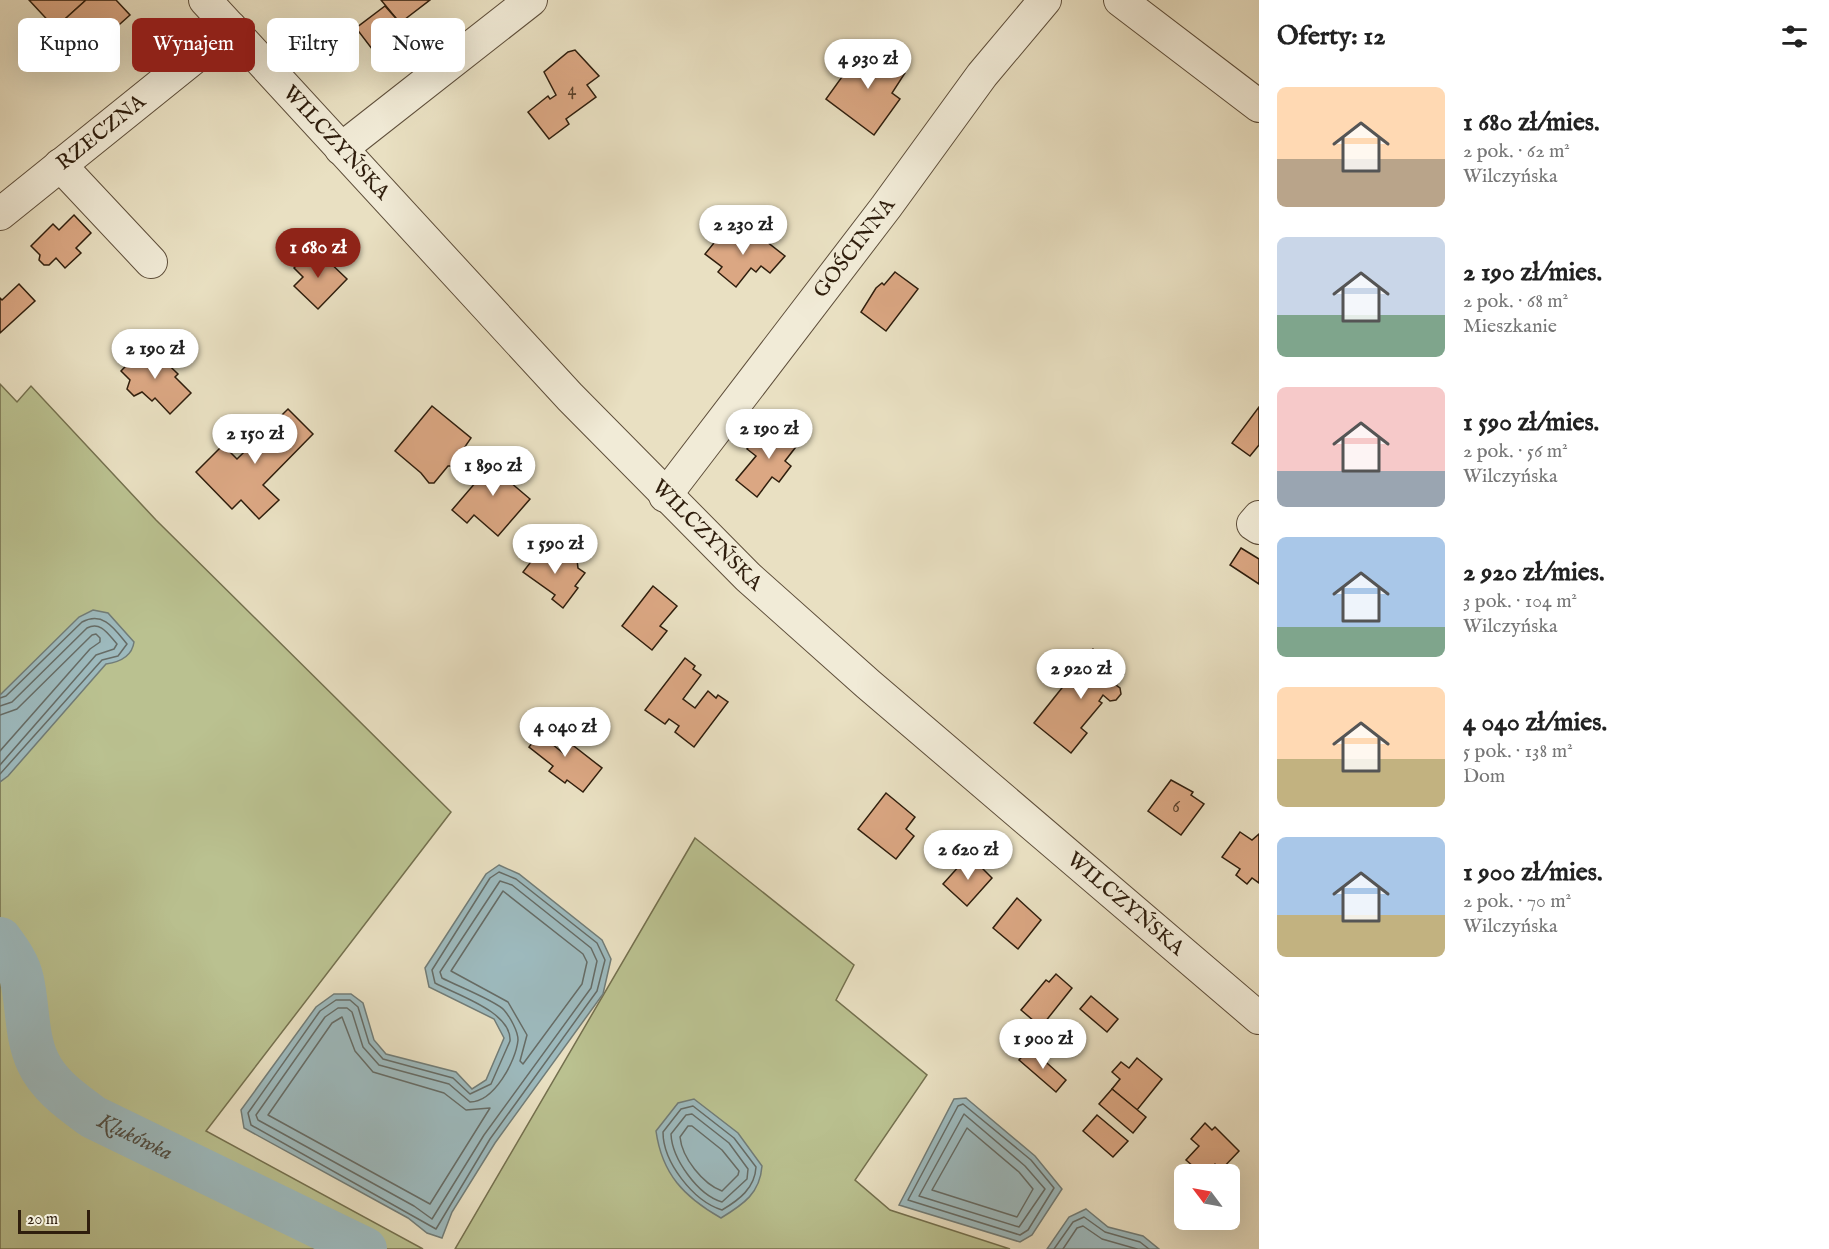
<!DOCTYPE html>
<html lang="pl">
<head>
<meta charset="utf-8">
<style>
  :root { --surface:#fff; --page:#f2f2f2; --text:#222; --muted:#767676; --accent:#8f2418 }
  body { margin:0; font-family:"IM FELL English",serif; background:var(--page); color:var(--text); height:100vh; display:flex; flex-direction:column; font-size:22px; white-space:nowrap }
  * { box-sizing:border-box; margin:0 }
  p { font-size:20px; color:var(--muted) }
  .icon { flex:none; width:33px; height:33px; fill:none; stroke:currentColor; stroke-width:2; stroke-linecap:round; stroke-linejoin:round }
  .map { position:relative; flex:1; overflow:hidden }
  .sheet { display:flex; flex-direction:column; background:var(--surface); width:570px }
  .sheet>* { flex:none }
  .guide { position:absolute; left:18px; top:18px; width:570px; height:54px; display:flex; gap:12px }
  .needle { width:39px; rotate:302deg }
  .controls { position:absolute; left:1174px; top:1164px; display:grid; gap:12px }
  .controls a { display:grid; place-items:center; width:66px; height:66px; border-radius:9px; background:var(--surface); box-shadow:0 6px 24px #0002; font-size:30px }
  .scale { position:absolute; left:18px; bottom:15px; width:72px; box-sizing:border-box; padding-left:6px; border:3px solid #2f1e0d; border-top:0; font-size:16px; line-height:21px; white-space:nowrap; color:#2f1e0d; -webkit-text-stroke:4px #f1ebd7; paint-order:stroke }
  .price { position:absolute; translate:-50% -51px; padding:0 14px; border-radius:21px; background:#fff; color:#222; font-size:20px; line-height:39px; filter:drop-shadow(0 2px 3px #0008) }
  .price::after { content:''; position:absolute; left:50%; top:36px; width:18px; height:14px; margin-left:-9px; background:inherit; clip-path:polygon(0 0,100% 0,50% 100%) }
  .price.current { background:var(--accent); color:#fff }
  ul { padding:0; list-style:none }
  li { display:flex; align-items:center; gap:18px; height:150px; padding:0 18px }
  li span { display:grid; place-items:center; flex:none; width:168px; height:120px; border-radius:9px; color:#555 }
  li>.icon { margin-inline-start:auto }
  span .icon { width:72px; height:72px; fill:#fffc; stroke-width:1 }
  li b { font-size:26px }
  h2 { display:flex; justify-content:space-between; align-items:center; height:72px; padding:0 18px; font-size:26px }
  .chip { padding:0 21px; border-radius:9px; background:var(--surface); box-shadow:0 6px 24px #0002; font-size:21px; line-height:54px }
  .chip.current { background:var(--accent); color:#fff }
  main { display:flex; flex:1; min-height:0 }
  .map>svg:first-child { display:block }
</style>
</head>
<body>
<main>
<div class="map">
<svg width="1259" height="1249" viewBox="0 0 1259 1249">
  <rect width="100%" height="100%" fill="#e9e0c2"/>
  <filter id="stains"><feTurbulence type="fractalNoise" baseFrequency=".00333" numOctaves="4"/><feColorMatrix values="0 0 0 0 .2 0 0 0 0 .09 0 0 0 0 .02 0 0 0 .5 -.17"/></filter>
  <radialGradient id="worn" r=".72"><stop offset=".6" stop-color="#630" stop-opacity="0"/><stop offset="1" stop-color="#630" stop-opacity=".3"/></radialGradient>
  <g fill="#bac190" stroke="#74704e" stroke-width="1.5">
    <path d="M0,384l17,18 14,-16 125,134 295,292 -245,319 217,118h-423z"/>
    <path d="M695,838l159,127 -18,35 91,75 -72,105 35,30 120,39h-555z"/>
  </g>
  <g fill="#9dbabe" stroke="#717c77" stroke-width="1.5">
    <path d="M93,610l15,3 26,29c-2,15 -14,20 -28,22l-98,112 -8,6v-87l79,-78z"/>
    <path d="M499,865l20,9 83,66 9,19 -8,35 -108,149 -43,69 -10,26 -15,-5 -19,-15 -164,-90 -3,-18 75,-103 18,-13h17l12,9 11,37 12,14 70,18 16,17 14,-9 18,-42 -10,-19 -65,-32 -4,-19 61,-94z"/>
    <path d="M966,1098l69,58 27,33 -30,46 -12,7 -121,-37 55,-106z"/>
    <path d="M694,1099l44,34 24,33c-2,27 -18,38 -41,52 -37,-21 -59,-44 -65,-87l22,-28z"/>
    <path d="M1086,1209l22,18 35,9 16,13h-112l22,-32z"/>
  </g>
  <g fill="none" stroke-linecap="round" stroke-linejoin="round">
    <g stroke="#666c66" stroke-width="1.5">
      <path d="M0,698l6,-2 76,-74c21,-11 32,6 45,22l-9,12 -16,4 -102,114"/>
      <path d="M0,706l12,-4 75,-74c14,-7 21,6 30,16l-3,5 -18,6 -96,110"/>
      <path d="M0,715l17,-6 75,-74 4,-1 4,4v4l-10,7 -90,102"/>
      <path d="M499,872l17,7 81,64 8,17 -8,31 -107,148 -54,90 -185,-104 -3,-12 72,-102 16,-11h14l8,7 11,36 14,16 70,19 17,16 21,-10 19,-43c2,-29 -53,-46 -75,-58l-3,-13 58,-92z"/>
      <path d="M500,881l12,4 79,63 6,13 -6,27 -107,147 -52,84 -18,-13 -156,-86 -2,-5 69,-98 13,-9h9l5,4 11,35 16,18 70,19 21,18c24,0 46,-41 48,-62 0,-9 -8,-23 -14,-30 -8,-9 -49,-25 -62,-32l-2,-6z"/>
      <path d="M503,891l80,63 4,8 -5,22 -59,80 -3,-3 7,-26 -19,-33 -57,-31z"/>
      <path d="M342,1017l13,34 18,21 71,21 22,17 24,-2 -60,96 -162,-89 64,-92z"/>
      <path d="M963,1104l68,56 23,28 -26,42 -8,5 -112,-35 50,-94z"/>
      <path d="M693,1106l41,32 22,29c-1,21 -17,33 -34,43 -29,-9 -59,-48 -59,-78l18,-23z"/>
      <path d="M692,1114l37,29 19,26 -1,10 -25,23c-24,-7 -50,-43 -51,-68l15,-19z"/>
      <path d="M964,1114l61,52 20,23 -26,38 -100,-31z"/>
      <path d="M688,1126h4l30,24 17,21 -1,4 -16,16c-19,-7 -40,-33 -42,-54z"/>
      <path d="M967,1128l52,44 14,17 -16,28 -85,-27z"/>
      <path d="M1054,1249l19,-27 11,-5 21,15 35,10 9,7"/>
      <path d="M1063,1249l14,-21 6,-2 19,13 35,10"/>
    </g>
    <path stroke="#9dbabe" stroke-width="44" id="s1" d="M0,939c9,12 19,26 22,41 6,26 4,57 16,82 11,24 35,40 55,55l272,132"/>
  </g>
  <g fill="#dba783" stroke="#2f1e0d" stroke-width="1.5">
    <path d="M29,0h57l-31,28z"/>
    <path d="M86,0h30l14,15 -48,43 -27,-30z"/>
    <path d="M381,0h49l-30,23z"/>
    <path d="M385,6l15,17 -6,5 12,16 -24,18 -26,-34z"/>
    <path d="M865,45l40,28 -13,20 8,6 -26,36 -48,-36z"/>
    <path d="M575,50l24,26 -12,9 9,12 -30,22 3,5 -20,15 -21,-27 20,-16 2,3 6,-4 -12,-23 24,-20z"/>
    <path d="M74,215l17,18 -15,15 5,5 -16,15 -9,-10 -7,7h-5l-5,-5 1,-5 -9,-9 22,-22 6,6z"/>
    <path d="M726,228l14,10 -4,4 9,7 12,-15 28,22 -15,17 -9,-7 -5,6 -5,-4 -15,19 -18,-15 4,-5 -17,-13z"/>
    <path d="M309,252l10,9 4,-5 24,23 -29,30 -24,-23 9,-9 -9,-9z"/>
    <path d="M895,272l23,17 -32,42 -25,-19 15,-24 6,-5 2,2z"/>
    <path d="M19,284l16,17 -35,32v-35l2,2z"/>
    <path d="M147,344l31,30 -3,3 16,16 -21,21 -15,-16 -3,3 -10,-9 -8,4 -7,-7 3,-9 -9,-9z"/>
    <path d="M432,406l39,32 -19,28h-4l-14,17h-5l-8,-10 -26,-22z"/>
    <path d="M1259,407v38l-9,11 -18,-13z"/>
    <path d="M288,409l25,25 -50,51 16,15 -20,19 -18,-19 -9,9 -36,-37 27,-27 14,14z"/>
    <path d="M782,423l20,16 -17,22 6,5 -12,16 -7,-5 -15,20 -21,-17 20,-24 -9,-7 9,-11 8,7z"/>
    <path d="M500,454l19,17 -9,11 20,17 -32,37 -24,-21 -7,8 -15,-13z"/>
    <path d="M543,546l16,12 2,-3 8,7 8,-2 1,8 7,5 -10,13 3,2 -15,20 -11,-9 3,-4 -32,-23z"/>
    <path d="M1241,548l18,11v25l-29,-19z"/>
    <path d="M653,586l24,20 -17,20 7,5 -15,19 -30,-24z"/>
    <path d="M1093,649l8,6 8,-1 6,6 2,8 7,6 -8,11 4,3 1,6 -5,6 -6,1 -7,-6 -4,6 3,2 -21,25 6,5 -16,20 -37,-30z"/>
    <path d="M685,658l10,8 -2,3 8,6 -18,24 12,9 13,-17 8,7 2,-3 10,7 -34,45 -19,-15 4,-6 -10,-7 -4,5 -20,-14z"/>
    <path d="M552,717l13,11 -13,16 11,9 7,-10 32,25 -19,24 -16,-12 -2,3 -16,-12 4,-5 -24,-19z"/>
    <path d="M1171,780l22,12 -2,3 13,9 -23,31 -33,-24z"/>
    <path d="M886,793l29,24 -9,12 8,7 -18,23 -38,-30z"/>
    <path d="M1240,832l12,8 7,-6v49l-7,-5 -5,6 -11,-9 4,-6 -18,-12z"/>
    <path d="M969,855l23,23 -25,28 -24,-22z"/>
    <path d="M1017,898l24,22 -23,29 -25,-21z"/>
    <path d="M1056,974l16,14 -31,39 -20,-17 25,-30 3,2z"/>
    <path d="M1091,996l27,23 -11,13 -27,-23z"/>
    <path d="M1030,1048l36,32 -10,12 -37,-32z"/>
    <path d="M1137,1058l25,21 -25,31 -25,-21 8,-10 -8,-7 9,-10 8,6z"/>
    <path d="M1112,1089l34,28 -13,16 -34,-29z"/>
    <path d="M1097,1115l31,26 -15,16 -30,-26z"/>
    <path d="M1205,1123l7,7 3,-3 24,24 -18,19 -6,-6 -9,10h-4l-16,-14 13,-14 -8,-7z"/>
  </g>
  <g fill="none" stroke-linecap="round" stroke-linejoin="round">
    <defs>
      <g id="minor">
        <path id="s2" d="M205,0l365,397 178,180 120,107 391,334"/>
        <path d="M1120,0l139,106"/>
        <path d="M341,149l190,-149"/>
        <path d="M60,165l91,97"/>
        <path id="s3" d="M0,214l231,-186"/>
        <path id="s4" d="M665,496l221,-289 96,-132 63,-75"/>
        <path d="M1259,517l-6,7 6,4"/>
      </g>
    </defs>
    <use href="#minor" stroke="#5e4e3a" stroke-width="34"/>
    <use href="#minor" stroke="#f1ebd7" stroke-width="32"/>
  </g>
  <g text-anchor="middle" dominant-baseline="central" stroke-width="4.5" stroke-linejoin="round" paint-order="stroke">
    <g font-size="18" fill="#5a402a">
      <text x="572" y="90">4</text>
      <text x="1176" y="807">6</text>
    </g>
    <g font-size="21" fill="#2f1e0d" stroke="#f1ebd7">
      <text stroke="none"><textPath href="#s3" startOffset="130">RZECZNA</textPath></text>
      <text stroke="none"><textPath href="#s2" startOffset="194">WILCZYŃSKA</textPath></text>
      <text stroke="none"><textPath href="#s4" startOffset="312">GOŚCINNA</textPath></text>
      <text stroke="none"><textPath href="#s2" startOffset="734">WILCZYŃSKA</textPath></text>
      <text stroke="none"><textPath href="#s2" startOffset="1292">WILCZYŃSKA</textPath></text>
    </g>
    <g font-size="22" font-style="italic" fill="#504d42" stroke="#f1ebd7">
      <text stroke="none"><textPath href="#s1" startOffset="256">Klukówka</textPath></text>
    </g>
  </g>
  <rect width="100%" height="100%" filter="url(#stains)"/>
  <rect width="100%" height="100%" fill="url(#worn)"/>
</svg>
<div class="controls">
<a><svg class="needle" viewBox="-14 -14 28 28"><path d="M0-13l5 13h-10z" fill="#e53935"/><path d="M0 13l5-13h-10z" fill="#767676"/></svg></a>
</div>
<div class="scale">20 m</div>
<b class="price" style="left:868px;top:90px">4 930 zł</b>
<b class="price" style="left:743px;top:256px">2 230 zł</b>
<b class="price current" style="left:318px;top:279px">1 680 zł</b>
<b class="price" style="left:155px;top:380px">2 190 zł</b>
<b class="price" style="left:769px;top:460px">2 190 zł</b>
<b class="price" style="left:255px;top:465px">2 150 zł</b>
<b class="price" style="left:493px;top:497px">1 890 zł</b>
<b class="price" style="left:555px;top:575px">1 590 zł</b>
<b class="price" style="left:1081px;top:700px">2 920 zł</b>
<b class="price" style="left:565px;top:758px">4 040 zł</b>
<b class="price" style="left:968px;top:881px">2 620 zł</b>
<b class="price" style="left:1043px;top:1070px">1 900 zł</b>
<div class="guide">
<a class="chip">Kupno</a>
<a class="chip current">Wynajem</a>
<a class="chip">Filtry</a>
<a class="chip">Nowe</a>
</div>
</div>
<section class="sheet">
<h2>Oferty: 12<svg class="icon" aria-label="filters" viewBox="0 0 24 24"><path d="M4 7h16M4 17h16"/><circle cx="9" cy="7" r="2"/><circle cx="15" cy="17" r="2"/></svg></h2>
<ul>
<li><span style="background:linear-gradient(#ffd9b3 60%,#b9a48a 0)"><svg class="icon" aria-label="home" viewBox="0 0 24 24"><path d="M3 11l9-7 9 7M6 9v11h12V9"/></svg></span><div><b>1 680 zł/mies.</b><p>2 pok. · 62 m²</p><p>Wilczyńska</p></div></li>
<li><span style="background:linear-gradient(#c9d6e8 65%,#7fa58c 0)"><svg class="icon" aria-label="home" viewBox="0 0 24 24"><path d="M3 11l9-7 9 7M6 9v11h12V9"/></svg></span><div><b>2 190 zł/mies.</b><p>2 pok. · 68 m²</p><p>Mieszkanie</p></div></li>
<li><span style="background:linear-gradient(#f6c9c9 70%,#9aa5b1 0)"><svg class="icon" aria-label="home" viewBox="0 0 24 24"><path d="M3 11l9-7 9 7M6 9v11h12V9"/></svg></span><div><b>1 590 zł/mies.</b><p>2 pok. · 56 m²</p><p>Wilczyńska</p></div></li>
<li><span style="background:linear-gradient(#a9c7e8 75%,#7fa58c 0)"><svg class="icon" aria-label="home" viewBox="0 0 24 24"><path d="M3 11l9-7 9 7M6 9v11h12V9"/></svg></span><div><b>2 920 zł/mies.</b><p>3 pok. · 104 m²</p><p>Wilczyńska</p></div></li>
<li><span style="background:linear-gradient(#ffd9b3 60%,#c2b280 0)"><svg class="icon" aria-label="home" viewBox="0 0 24 24"><path d="M3 11l9-7 9 7M6 9v11h12V9"/></svg></span><div><b>4 040 zł/mies.</b><p>5 pok. · 138 m²</p><p>Dom</p></div></li>
<li><span style="background:linear-gradient(#a9c7e8 65%,#c2b280 0)"><svg class="icon" aria-label="home" viewBox="0 0 24 24"><path d="M3 11l9-7 9 7M6 9v11h12V9"/></svg></span><div><b>1 900 zł/mies.</b><p>2 pok. · 70 m²</p><p>Wilczyńska</p></div></li>
</ul>
</section>
</main>
</body>
</html>
